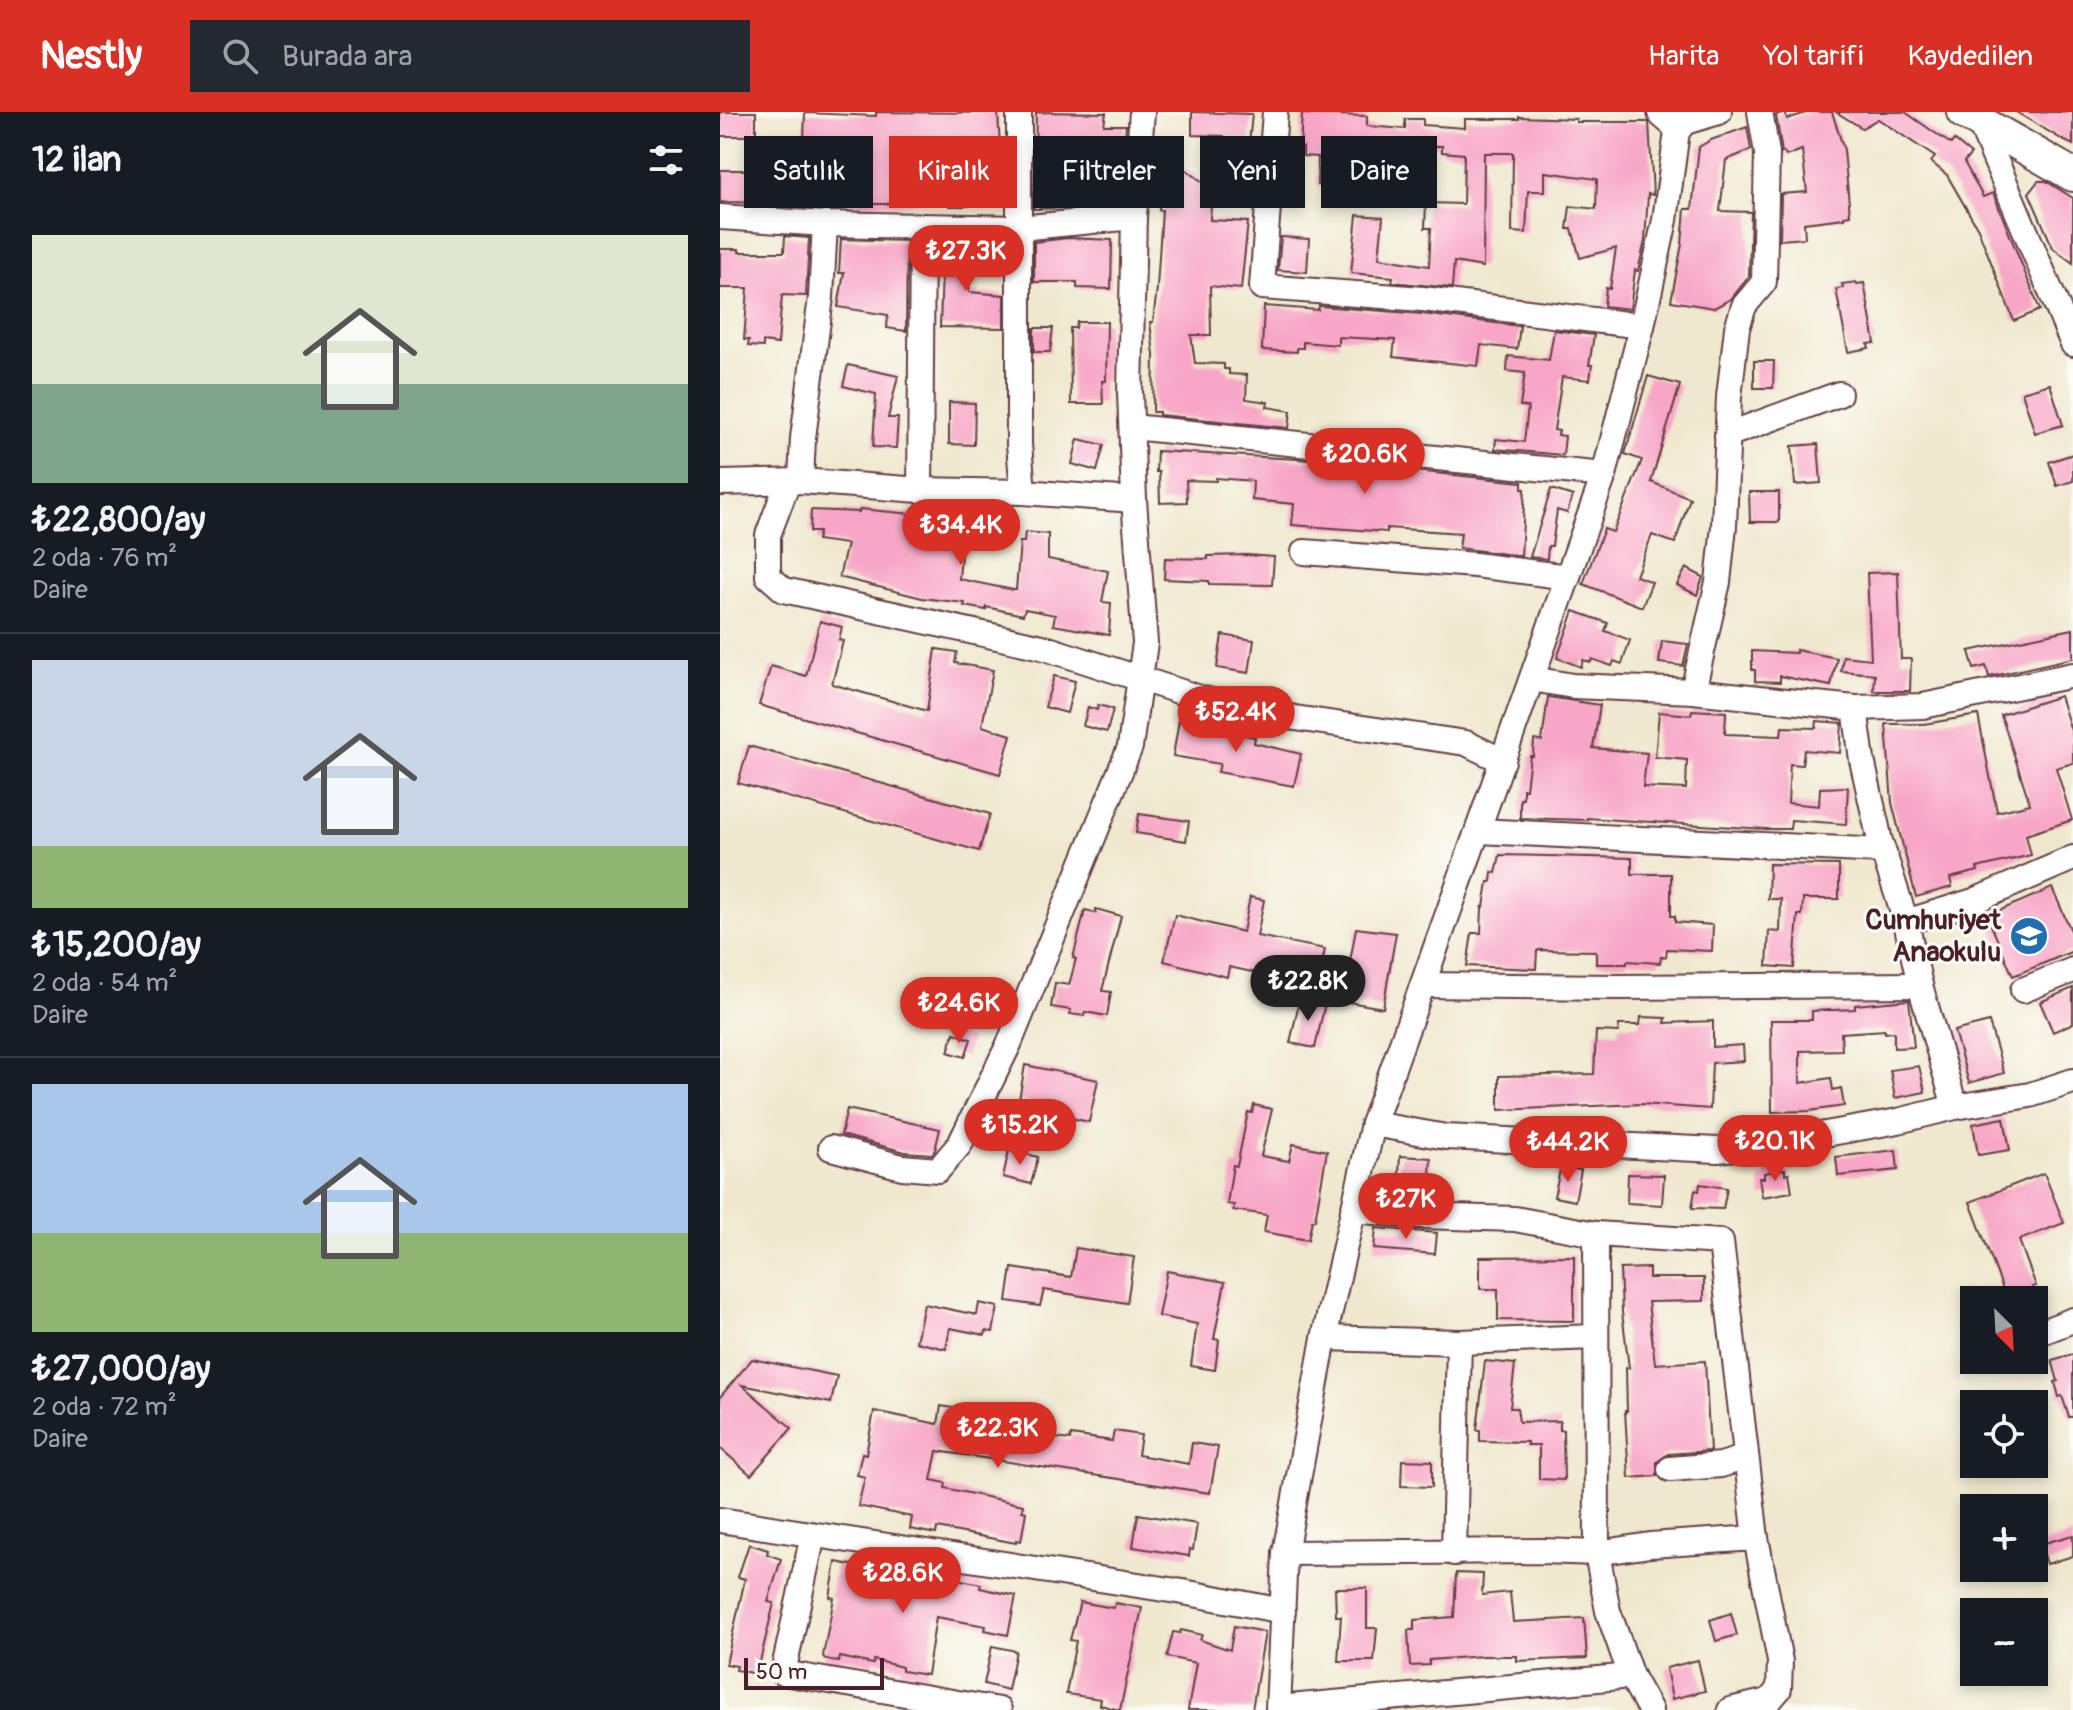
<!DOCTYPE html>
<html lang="tr">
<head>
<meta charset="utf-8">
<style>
  :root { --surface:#171b24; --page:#242831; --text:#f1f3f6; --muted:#9ea1a6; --line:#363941; --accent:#d93025 }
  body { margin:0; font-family:Pangolin,sans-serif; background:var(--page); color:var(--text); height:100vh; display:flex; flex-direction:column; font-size:30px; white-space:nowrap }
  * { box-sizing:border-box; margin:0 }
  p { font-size:26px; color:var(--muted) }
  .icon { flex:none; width:44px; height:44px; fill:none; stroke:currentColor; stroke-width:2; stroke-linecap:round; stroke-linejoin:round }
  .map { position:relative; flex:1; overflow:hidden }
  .panel { display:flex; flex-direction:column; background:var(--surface); width:720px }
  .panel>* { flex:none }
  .hud { position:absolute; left:24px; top:24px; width:760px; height:72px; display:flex; gap:16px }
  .needle { width:52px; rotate:156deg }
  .buttons { position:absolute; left:1240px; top:1174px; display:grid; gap:16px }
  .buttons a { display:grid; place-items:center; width:88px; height:88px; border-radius:0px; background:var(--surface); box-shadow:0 4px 12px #0003; font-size:40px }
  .scale { position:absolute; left:24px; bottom:20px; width:140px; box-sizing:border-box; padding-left:8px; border:4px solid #4a1f2b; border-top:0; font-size:22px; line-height:28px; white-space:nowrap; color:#4a1f2b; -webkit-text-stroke:6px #fdfcf7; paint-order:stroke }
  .price { position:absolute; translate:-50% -68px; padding:0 18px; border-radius:28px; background:var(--accent); color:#fff; font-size:26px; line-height:52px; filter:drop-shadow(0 2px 4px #0008) }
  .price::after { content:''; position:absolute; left:50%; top:48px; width:24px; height:18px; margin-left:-12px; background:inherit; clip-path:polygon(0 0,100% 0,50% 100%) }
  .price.selected { background:#222; color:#fff }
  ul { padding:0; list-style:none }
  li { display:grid; align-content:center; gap:16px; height:424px; padding:0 32px }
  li+li { border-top:2px solid var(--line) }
  li span { display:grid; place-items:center; height:248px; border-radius:0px; color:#555 }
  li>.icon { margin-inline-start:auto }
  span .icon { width:144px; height:144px; fill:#fffc; stroke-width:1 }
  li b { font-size:34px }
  h2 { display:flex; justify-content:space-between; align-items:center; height:96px; padding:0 32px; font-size:34px }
  .chip { padding:0 28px; border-radius:0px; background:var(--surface); box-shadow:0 4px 12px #0003; font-size:28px; line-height:72px }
  .chip.selected { background:var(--accent); color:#fff }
  header { display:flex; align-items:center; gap:48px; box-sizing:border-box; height:112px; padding:0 40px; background:var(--accent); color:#fff }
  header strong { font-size:38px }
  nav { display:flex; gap:44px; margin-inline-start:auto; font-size:28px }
  .search { width:560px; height:72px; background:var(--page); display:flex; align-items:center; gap:20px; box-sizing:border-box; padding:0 28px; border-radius:0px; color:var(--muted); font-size:30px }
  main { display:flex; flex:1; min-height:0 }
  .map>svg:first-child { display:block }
</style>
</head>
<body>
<header>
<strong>Nestly</strong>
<div class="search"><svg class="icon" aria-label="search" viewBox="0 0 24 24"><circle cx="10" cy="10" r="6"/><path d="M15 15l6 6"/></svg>Burada ara</div>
<nav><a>Harita</a><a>Yol tarifi</a><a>Kaydedilen</a></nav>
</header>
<main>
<section class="panel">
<h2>12 ilan<svg class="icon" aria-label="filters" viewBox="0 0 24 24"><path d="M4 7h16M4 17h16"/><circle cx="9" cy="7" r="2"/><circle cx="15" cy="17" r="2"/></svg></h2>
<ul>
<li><span style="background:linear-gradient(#dfe7d0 60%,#7fa58c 0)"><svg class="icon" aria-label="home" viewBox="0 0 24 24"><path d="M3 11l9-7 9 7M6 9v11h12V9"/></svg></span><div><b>₺22,800/ay</b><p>2 oda · 76 m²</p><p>Daire</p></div></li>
<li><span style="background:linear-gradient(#c9d6e8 75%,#8fb573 0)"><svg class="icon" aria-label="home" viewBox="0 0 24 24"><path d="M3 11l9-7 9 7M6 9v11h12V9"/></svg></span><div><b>₺15,200/ay</b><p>2 oda · 54 m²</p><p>Daire</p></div></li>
<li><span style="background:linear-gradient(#a9c7e8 60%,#8fb573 0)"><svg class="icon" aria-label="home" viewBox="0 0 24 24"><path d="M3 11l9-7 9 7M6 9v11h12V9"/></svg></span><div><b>₺27,000/ay</b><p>2 oda · 72 m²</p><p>Daire</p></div></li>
</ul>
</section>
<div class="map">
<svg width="1353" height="1598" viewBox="0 0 1353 1598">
  <rect width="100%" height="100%" fill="#fdfcf7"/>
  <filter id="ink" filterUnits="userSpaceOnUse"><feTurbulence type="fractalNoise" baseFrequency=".0125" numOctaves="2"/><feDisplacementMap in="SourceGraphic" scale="16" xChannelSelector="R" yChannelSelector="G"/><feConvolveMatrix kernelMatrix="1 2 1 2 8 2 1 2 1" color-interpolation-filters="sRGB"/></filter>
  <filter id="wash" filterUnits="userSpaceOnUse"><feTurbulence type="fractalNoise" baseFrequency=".006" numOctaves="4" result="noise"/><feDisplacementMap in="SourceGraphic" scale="32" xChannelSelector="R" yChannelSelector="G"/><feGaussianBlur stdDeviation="1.8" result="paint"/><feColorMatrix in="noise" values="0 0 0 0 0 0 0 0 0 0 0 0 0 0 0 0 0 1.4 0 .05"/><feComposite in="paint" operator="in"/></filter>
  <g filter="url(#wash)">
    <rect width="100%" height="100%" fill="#efe8ce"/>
    <g id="blocks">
      <g fill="#f8a6c7">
        <rect x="0" y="0" width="36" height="24"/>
        <path d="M156,0l122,1 2,34 -31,2v57h-20v-4l-24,-1 -30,3h-53l1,-23 -23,-2 -2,27h-24v-3l-74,-1v-32h41v-3l42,-1 2,-53 71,3z"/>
        <path d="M316,0l70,1 -2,12h22l-2,24h-15l-3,47 -38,-2v14l-34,1z"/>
        <path d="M472,0l60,2 -5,50h2v24l-27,-1 2,-51 -32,-1z"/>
        <path d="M1065,0l2,7 22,-7h23l12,38 6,65 -6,1v2l-40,5 1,15 -25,2 1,-46 26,-2 -5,-42 -16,6 -2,-4 -2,1 -6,-38z"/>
        <path d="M1116,0h69l46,32 3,-4 17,14 -7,8 19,35 10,-4 47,117 -26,11 -36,-92 -31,-54 -16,-13 4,-5 -57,-38 -16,9z"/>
        <path d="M1296,0h57v33l-10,-5z"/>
        <path d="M582,2l65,2v10l38,3v-10h18v6l42,3v-9h54v-2l57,2v3h73l4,73 -5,-1 -3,47 -7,30 -3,-1 -5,39 -26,-3 2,-18 4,1 6,-41 -36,10 -8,-29h-5l3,-23 26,3 1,-30 -52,-7v19h-17l-2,42 -14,-1 1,-79h-29l-1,114 -29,-5 -2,26 -60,-6 1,-5 -42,-4 6,-58 26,2 -4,41 50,8 2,-38h-6l1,-25 37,1 1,-50 -22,-2v-6h-49l-2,28 -21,-2 2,-20 -33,-1 -1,35 -21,-1 1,-28 -15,-1v-9h-3z"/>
        <path d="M1027,15l4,23 -25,10 -6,51 31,1 -2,64 -18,23 -17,9 -43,-7 11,-57 3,-35h7l7,-62 12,-7z"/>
        <path d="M458,56l3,3 3,-3 28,21 -2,31 38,2 -7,67 -31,-3 1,49h-20l4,28 29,1v5h5v5l18,1 -1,24 22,3 -1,5 24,4 -2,17 -130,-13v-3h-6l1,-57 -4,-33h3l4,-34 5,-78h-3l1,-20z"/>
        <path d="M1318,69h8l27,17v65l-20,-15 -24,-55z"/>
        <path d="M65,124l24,2 -3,58 -24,-1 -4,49 -15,-2v5l-15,-1 1,-6h-5l4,-52h-28v-39h19v3h45z"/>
        <path d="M561,125l28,2 -2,33 -29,-2z"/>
        <path d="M348,126l44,2 -1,49 -34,-1v-6h-43v-40z"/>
        <path d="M121,127l66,2 -1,90 -19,-3 1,-13 -50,-8 6,-34h-5z"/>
        <path d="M223,129l28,1 -2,50 35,3v33l-64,-1z"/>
        <path d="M1136,170l1,2 7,-1 11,60 -7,1 1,4 -21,4 -12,-63 7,-1 -1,-4z"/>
        <path d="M544,194l54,4 1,-4 103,8 98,12 -3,23 -36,-4 -3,21 -85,-9 2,-17 -57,-3v8l-35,-3v6h-6v4l-35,-2z"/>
        <path d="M357,210h30l-1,59h-4l1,23h-32l-1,-76h6z"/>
        <path d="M314,216h19l-3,24h-16z"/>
        <path d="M834,218l40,5 -5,30h3l-2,15 -28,-3 -8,53 5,1 -1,4 7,1 -2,19 -68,-6 1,-10 28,3 4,-35 -8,-1 5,-33 -18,-2 1,-15 41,4z"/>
        <path d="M1034,249h20l-1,27h-19z"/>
        <path d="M128,253l50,11 -10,42h10l-2,30 -23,-1 3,-53 -33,-8z"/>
        <path d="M928,264l32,9 -29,97 39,16 -15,45 -23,-8 -16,41 16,6 -10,25 -59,-23 21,-55 9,3 29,-72 -17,-6z"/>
        <path d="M1330,272l13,41 -28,8 -13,-41z"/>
        <path d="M229,290l26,1 -1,42 -25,-1z"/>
        <path d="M358,327l26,6 -7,26 -25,-7z"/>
        <path d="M1098,332l3,39 -26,2 -3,-39z"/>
        <path d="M437,339l141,8 224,23v7h3l-4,67 -62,-8 2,-15 -74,-5v4l-95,-7 2,-21 -42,-4 1,-19 -37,-3v3l-30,-1 1,22 -27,1 -1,-31h-3z"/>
        <path d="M1353,342v27l-16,5 -8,-24z"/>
        <path d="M831,377l22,7 -6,17 -10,-3 -5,36h-4l-1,13 -17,-2z"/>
        <path d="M1029,380h30v30h-29z"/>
        <path d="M140,397l104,10 -5,60 54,11h3l4,-48h4l1,-10 23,2v25l60,12 -6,31 9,1 -2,32 -56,-10 2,-10 -30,-6 -2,6 -37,-8v3l-22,-4 1,-3 -43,-5 -83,-21 8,-33 -30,-4 2,-8h-9l1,-22 48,2z"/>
        <path d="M527,443l27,2 -2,28 -63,-1v-3l-45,-2 1,-21 43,1v-3z"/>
        <path d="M966,456l17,9 -6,18 -20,-10z"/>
        <path d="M1178,460l3,87h10l-1,32h-36l1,-17 -34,-3 2,-15 28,3 -4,-86z"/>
        <path d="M854,499l34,12 -3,8 25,9 -8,24 -8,-3 -2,5 -20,-7 -1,3 -8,-2 -2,7 -24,-9z"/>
        <path d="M100,509l22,6 -3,13 4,1 -11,43 95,27 9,-62 21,3 -2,11 38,7 -11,56 29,9 -11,39 -241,-69 12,-39 35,10z"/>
        <path d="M1353,517v29l-84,19 -3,-11 -12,3 -5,-18z"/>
        <path d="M502,523l32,5 -5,33 -32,-5z"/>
        <path d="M942,529l26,3 -5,22 -24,-3z"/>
        <path d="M1076,538l41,8 -6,28 -51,-10v6l-25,-1v-11h-3v-19l44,2z"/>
        <path d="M334,564l21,5 -8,32 -22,-6z"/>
        <path d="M1340,584l13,41v26l-17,5 16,52 -46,15 5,20 -54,13 1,3 -28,7 2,9 -36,10 -24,-94 -6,-79h38l54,-9 19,97 33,-8 -29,-89z"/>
        <path d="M828,585l52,8 -7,43 54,5 -4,34 43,2 1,-29 -32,-3 4,-45 32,3 1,-5 34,2 -1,22 56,2 1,-9 34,1 1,-7 25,2 -2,30 -36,-3 -2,15 -12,-1 -2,39 31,3 1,-18 28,-1 -2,37 -55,-4 -1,9h-24l-179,-11v2l-67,-2v-19h3v-10h3l4,-33h3l1,-16 8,1z"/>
        <path d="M378,593l15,4 -6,23 -24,-6 5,-19 9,3z"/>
        <path d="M459,608l30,5 -1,2 47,10 -1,6 47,11 -7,32 -76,-14 2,-8 -47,-8z"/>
        <path d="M29,634l241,68 -11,37 -241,-68z"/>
        <path d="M419,702l50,7 -3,20 -50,-8z"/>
        <path d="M780,743l132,3v16h39v42h4v6l38,3 -1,26 -45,-2 -1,8h-5l-1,6 -33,-2v3h-31v-13l-57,-1 -2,1 -1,18 -69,-3 5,-33h9l1,-26h2l4,-25h3l1,-10 4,1z"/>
        <path d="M1049,752l70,1v34h-36l-1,16h-4l-4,53 -27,-2 2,-35 11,1 1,-33h-13z"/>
        <path d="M1332,776l21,47v16l-60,25 -26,-60z"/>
        <path d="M530,785l14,3 -7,36 68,13 -8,37 -88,-19 -2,10 -63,-16 11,-46 68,17z"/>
        <path d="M376,797l25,7 -19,75 9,1 -4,24 -22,-4 -1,4 -14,-2 1,-4 -20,-3 4,-24 14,2 7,-26 -3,-1 12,-48 11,3z"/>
        <path d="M636,816l40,5 -13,75 -40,-7z"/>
        <path d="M1353,876v35l-20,9 -13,-30z"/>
        <path d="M580,886l25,5 -10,45 -25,-5z"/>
        <path d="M1189,888l5,47 -20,1v-16l-9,1v-3l-44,3 1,17 -42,1v32l31,-5 2,12 8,-2 3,18 -35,5 -37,1 -1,-92h41v-9l43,-2v-4z"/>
        <path d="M921,905l25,1 -1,5 48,-2v26l30,-2 1,16 -32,2 -2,46 -68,-5 -143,6v-34l95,-2 2,-43 22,1 1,-7h21z"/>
        <path d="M1269,910l15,51 -35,10 -15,-52z"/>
        <path d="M234,921l17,6 -6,18 -17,-5z"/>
        <path d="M305,953l73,15 -9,42 -23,-5 -2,-8 -45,-9z"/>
        <path d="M1199,954l6,26 -30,6 -5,-28z"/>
        <path d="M534,993l18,4 -11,47 28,5 4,-17 34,7 -12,69h-3l-4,20 -44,-8 3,-17 -34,-5 1,-5 -7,-1 6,-39 4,1 11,-54 4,1z"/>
        <path d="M127,997l93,20 -5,21 -3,4 -27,-2 -64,-17z"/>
        <path d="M1284,1006l6,32 -32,5 -5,-31z"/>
        <path d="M289,1038l29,7 -7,27 -28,-7z"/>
        <path d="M1176,1038l2,20 -60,6 -2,-19z"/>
        <path d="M680,1044l31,2 -2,34 -31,-2z"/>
        <path d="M841,1054l20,4 -6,31 -21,-4z"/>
        <path d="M1065,1057v5l4,-1 3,19 -30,5 -3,-19h5v-5z"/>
        <path d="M1324,1061l20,50 -45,17 17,46 -4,1 5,13h-30l-37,-98z"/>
        <path d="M908,1062l36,1 -2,30 -35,-2z"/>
        <path d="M980,1072l27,4 -4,21 -31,-1 3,-18 4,1z"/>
        <path d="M656,1116l61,5 -2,21 -61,-5z"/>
        <path d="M356,1136l58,9 -7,46 -83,-13 -4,16 -33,-5 5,-33 59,9z"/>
        <path d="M854,1144v65l-76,-1v-31h-18v-32z"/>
        <path d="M929,1156v10h55v23l-56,1 7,62 50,-3 5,90 -42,3 -11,8v14l-28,2 -4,-67h2l-1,-43h3l-7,-56 -2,-43z"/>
        <path d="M447,1159l58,11 -11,57 5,1 -4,30 -24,-4 6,-42 -39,-8z"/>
        <path d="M259,1191l19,4 -5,25 -7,-1 -1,4 -35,-7 -4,21 -30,-7 8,-38 53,11z"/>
        <path d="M1353,1242v63h-4l-7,-21 -3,1 -4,-15 3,-1 -6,-21z"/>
        <path d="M32,1247l85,17 -6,27 -89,-18 50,43 -41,47 -31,-27v-51z"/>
        <path d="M765,1249l30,3 -5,44h7l2,14 41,-1v9h3l1,50 -25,-1v-34h-12v-3l-47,-1v-11h-3z"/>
        <path d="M221,1294l23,4 -3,13 64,11 45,6 1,-5 41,6 2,-10 27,4 -3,20 51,9 3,-21 26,4 -8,46 -273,-42 -6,29 15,3 -1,5 78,17 -1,6 4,1 -5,29 -5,-1v3l-79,-15 -1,6 -26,-5 2,-12 -54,-11 7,-29 -8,-2 5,-22 4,1 8,-43 64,13z"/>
        <path d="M682,1348l30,1v26l-31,-1z"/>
        <path d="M418,1402l59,10 -4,26 -3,-1 -1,7 -56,-9z"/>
        <path d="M1353,1423v21l-26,8 -6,-20z"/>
        <path d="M29,1432l19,6 -1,4 14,5 -13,43 6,1 -17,71 -21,-4 1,-4 -11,-2 19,-85 -7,-2z"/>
        <path d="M116,1450l118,23 2,-6 25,5 -1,4 36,8 -8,39 -23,-5 1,-4 -50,-9 -9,58 -25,-4v-4l-28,-7 -1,4 -33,-7 -1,5 -14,-3 -2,-3 11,-58 -4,-1z"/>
        <path d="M736,1461l27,1 -1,21 28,-3 3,30 71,-4 3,40 -70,3v-5h-34l-54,4v5l-19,1 -2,-36h6v-10l40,-3z"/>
        <path d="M615,1476h32v40h10l-3,33h-36l3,-45h-5z"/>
        <path d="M360,1490l34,6 1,-5 27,5 -22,102 -20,-5 1,-6 -35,-5 10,-53 -6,-1z"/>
        <path d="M1011,1501l6,22 -21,6 -6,-21z"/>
        <path d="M514,1514l31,6 -13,78h-64l8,-47 -29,-6 6,-25 7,1 1,-3 21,5 -2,5 30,10z"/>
        <path d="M272,1534l24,5 -8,39 -24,-6z"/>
        <path d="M978,1548l7,31 -33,8 -6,-31z"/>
      </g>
    </g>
  </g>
  <g filter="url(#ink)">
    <use href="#blocks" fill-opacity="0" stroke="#633d43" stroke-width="2"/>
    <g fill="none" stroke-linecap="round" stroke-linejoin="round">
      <defs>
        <g id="minor">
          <path d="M299,0v332l4,48"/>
          <path d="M555,0l-13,175 161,12 219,27"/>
          <path d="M1259,9l94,223"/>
          <path d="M0,105l105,7 194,4 115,-11"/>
          <path d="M412,315l472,48"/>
          <path d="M1007,323l112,-41"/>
          <path d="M81,369l2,-43 18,-141 4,-73"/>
          <path d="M68,370l-20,53v41l16,14 258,57 161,52 92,19 171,25 37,18"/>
          <path d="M0,371l81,-2 119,9 103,2 111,8"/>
          <path d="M200,378l2,-264"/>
          <path d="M584,440l171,13 93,12"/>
          <path d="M812,567l41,7 120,5 162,17 68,-2 150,-31"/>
          <path d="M973,579l25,-109 6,-56 5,-129 8,-69 7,-22 20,-24 3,-129 -7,-41"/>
          <path d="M1135,596l7,52 18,81 26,81 14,63 35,122"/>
          <path d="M758,719l405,20"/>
          <path d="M1186,810l68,-21 99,-43"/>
          <path d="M703,873l195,2 302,-2"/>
          <path d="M1303,878l50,-20"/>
          <path d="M653,1012l73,13 271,13 47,-5 134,-24 57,-14 75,-12 43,-14"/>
          <path d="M111,1036l71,19 36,3 22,-26 49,-100 121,-297 15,-104 -11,-143 -4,-108 4,-175 8,-105"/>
          <path d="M633,1098l68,6 94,3 81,15 125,8 35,296 24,123 -1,28 -10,12 -39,9"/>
          <path d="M876,1122l1,319 11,58 23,65 19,34"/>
          <path d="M1314,1223l39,-15"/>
          <path d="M604,1226l135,4 137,-5"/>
          <path d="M950,1357l51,-4 25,-8"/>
          <path d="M0,1408l463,72 100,19"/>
          <path d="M93,1423l-30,138 216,37"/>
          <path d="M565,1441l257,-2 55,2 53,-8 106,-7"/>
          <path d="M734,1441l5,-211"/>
          <path d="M558,1596l353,-32"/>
          <path d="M558,1598l7,-157 39,-215 49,-214 231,-649 38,-149 23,-106 13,-96 41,-12"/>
        </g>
        <g id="major">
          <path d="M944,0l14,12 -1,-12"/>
          <path d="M1243,0l110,63"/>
        </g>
      </defs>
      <use href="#minor" stroke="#633d43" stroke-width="28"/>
      <use href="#major" stroke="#633d43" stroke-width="36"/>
      <use href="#minor" stroke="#fff" stroke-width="24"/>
      <use href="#major" stroke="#fff" stroke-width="32"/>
    </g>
  </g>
  <defs>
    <symbol id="school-disc" viewBox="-11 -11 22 22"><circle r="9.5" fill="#1f6fb2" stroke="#fdfcf7"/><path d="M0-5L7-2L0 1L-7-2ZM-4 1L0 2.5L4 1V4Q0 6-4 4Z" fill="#fff"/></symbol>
  </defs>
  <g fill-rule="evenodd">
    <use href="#school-disc" x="1287" y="802" width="44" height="44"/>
  </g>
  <g text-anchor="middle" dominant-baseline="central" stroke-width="6" stroke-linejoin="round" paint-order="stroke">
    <g font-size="28" font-weight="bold" fill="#4a1f2b" stroke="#fdfcf7" text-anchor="end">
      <text x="1281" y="808">Cumhuriyet<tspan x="1281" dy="32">Anaokulu</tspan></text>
    </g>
  </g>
</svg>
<div class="buttons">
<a><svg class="needle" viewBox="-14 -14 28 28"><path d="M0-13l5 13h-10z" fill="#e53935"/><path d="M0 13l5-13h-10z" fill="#9ea1a6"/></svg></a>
<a><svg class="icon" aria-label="locate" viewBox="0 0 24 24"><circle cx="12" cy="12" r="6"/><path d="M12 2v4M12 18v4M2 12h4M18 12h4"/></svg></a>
<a>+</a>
<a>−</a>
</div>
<div class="scale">50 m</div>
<b class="price" style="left:246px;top:181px">₺27.3K</b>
<b class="price" style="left:645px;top:384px">₺20.6K</b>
<b class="price" style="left:241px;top:455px">₺34.4K</b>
<b class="price" style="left:516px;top:642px">₺52.4K</b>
<b class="price selected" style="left:588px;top:911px">₺22.8K</b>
<b class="price" style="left:239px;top:933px">₺24.6K</b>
<b class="price" style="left:300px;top:1055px">₺15.2K</b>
<b class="price" style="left:1055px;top:1071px">₺20.1K</b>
<b class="price" style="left:848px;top:1072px">₺44.2K</b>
<b class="price" style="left:686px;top:1129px">₺27K</b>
<b class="price" style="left:278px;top:1358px">₺22.3K</b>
<b class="price" style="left:183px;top:1503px">₺28.6K</b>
<div class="hud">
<a class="chip">Satılık</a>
<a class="chip selected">Kiralık</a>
<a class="chip">Filtreler</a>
<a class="chip">Yeni</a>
<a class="chip">Daire</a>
</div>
</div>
</main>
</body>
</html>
